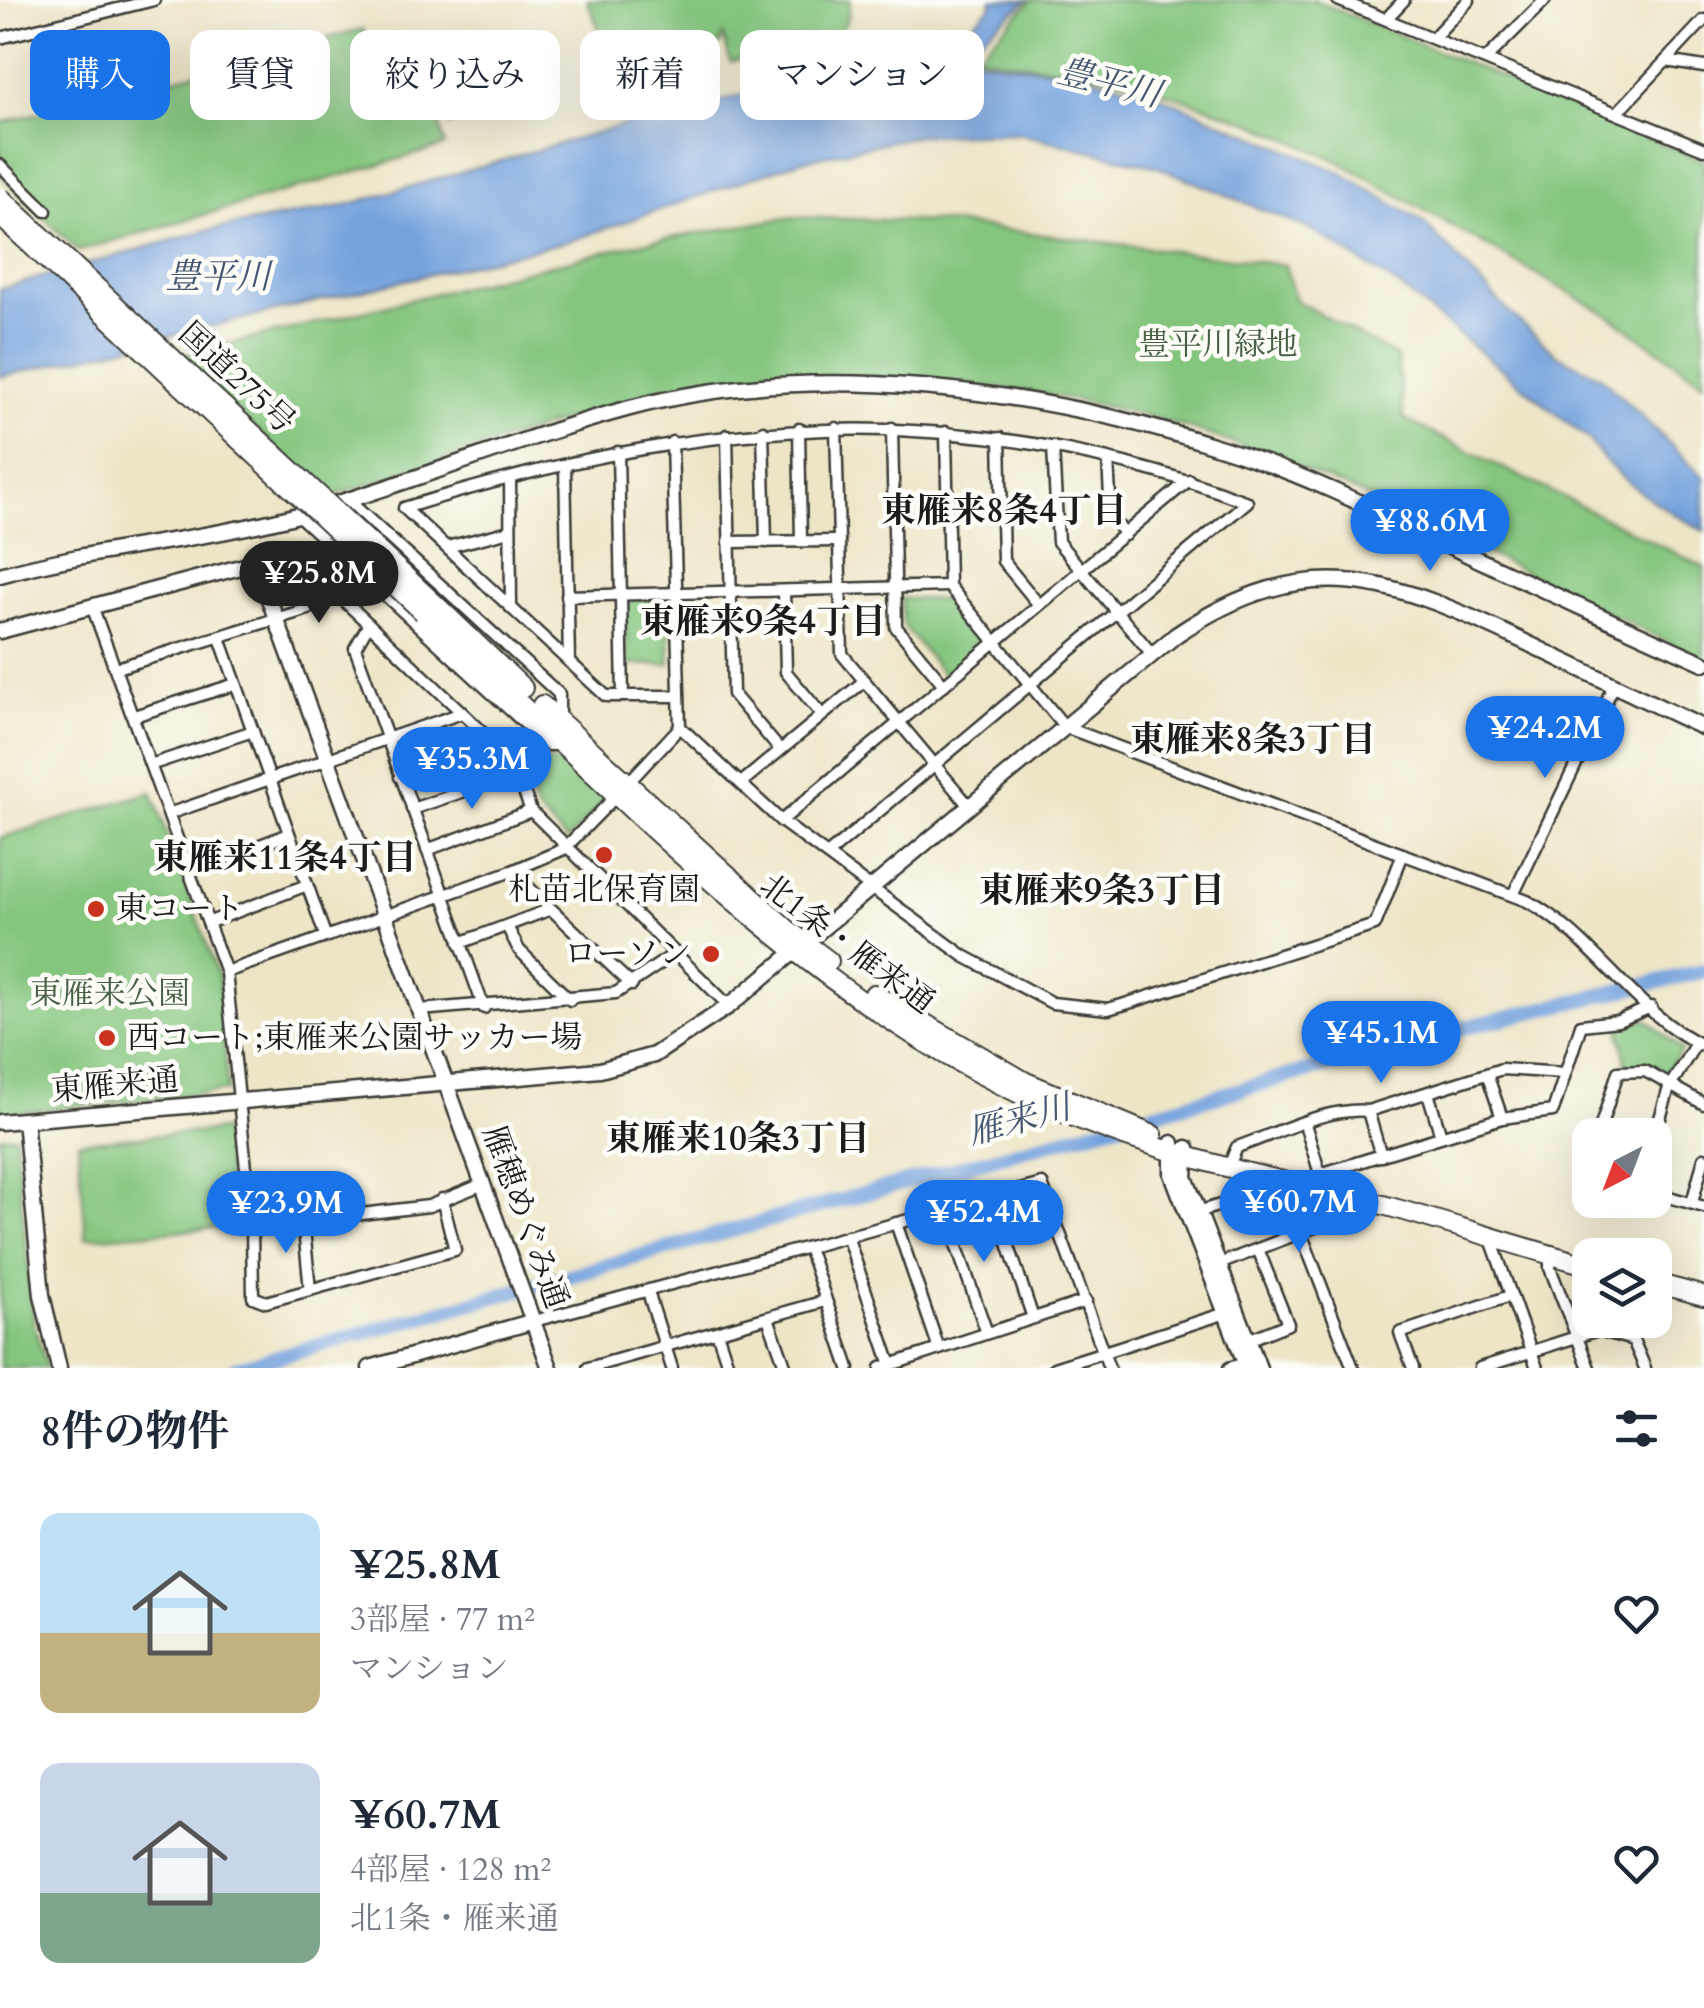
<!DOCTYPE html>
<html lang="ja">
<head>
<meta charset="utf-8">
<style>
  :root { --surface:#fff; --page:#f6f6f7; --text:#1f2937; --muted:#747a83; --accent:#1a73e8 }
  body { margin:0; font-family:Cardo,"Noto Serif JP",serif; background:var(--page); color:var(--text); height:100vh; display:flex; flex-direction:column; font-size:38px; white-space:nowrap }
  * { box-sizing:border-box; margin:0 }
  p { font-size:32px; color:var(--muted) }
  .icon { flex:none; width:55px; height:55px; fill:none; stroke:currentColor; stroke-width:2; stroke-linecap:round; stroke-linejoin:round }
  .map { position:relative; height:1368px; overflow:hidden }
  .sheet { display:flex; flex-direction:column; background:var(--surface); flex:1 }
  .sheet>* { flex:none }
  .top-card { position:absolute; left:30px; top:30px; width:1000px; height:90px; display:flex; gap:20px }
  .needle { width:65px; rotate:222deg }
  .fabs { position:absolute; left:1572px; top:1118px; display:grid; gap:20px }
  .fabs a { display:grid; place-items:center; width:100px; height:100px; border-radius:20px; background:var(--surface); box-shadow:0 10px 40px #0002; font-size:50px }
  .price { position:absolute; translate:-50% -85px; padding:0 22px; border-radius:35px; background:var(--accent); color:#fff; font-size:32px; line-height:65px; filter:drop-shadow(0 2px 5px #0008) }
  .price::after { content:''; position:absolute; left:50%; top:60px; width:30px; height:22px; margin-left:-15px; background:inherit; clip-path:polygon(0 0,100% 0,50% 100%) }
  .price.on { background:#222; color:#fff }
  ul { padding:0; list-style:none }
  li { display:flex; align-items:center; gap:30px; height:250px; padding:0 40px }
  li span { display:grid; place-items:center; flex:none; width:280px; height:200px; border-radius:20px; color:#555 }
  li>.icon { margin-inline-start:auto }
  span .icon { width:120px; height:120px; fill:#fffc; stroke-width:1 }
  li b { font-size:42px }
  h2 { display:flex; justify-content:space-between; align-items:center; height:120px; padding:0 40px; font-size:42px }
  .tag { padding:0 35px; border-radius:20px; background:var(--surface); box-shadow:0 10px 40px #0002; font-size:35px; line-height:90px }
  .tag.on { background:var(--accent); color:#fff }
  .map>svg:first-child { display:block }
</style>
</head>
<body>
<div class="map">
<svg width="1704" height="1368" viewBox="0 0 1704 1368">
  <rect width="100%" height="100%" fill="#fdfcf7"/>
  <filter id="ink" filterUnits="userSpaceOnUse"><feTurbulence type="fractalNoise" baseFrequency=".01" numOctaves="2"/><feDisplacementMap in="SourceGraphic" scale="20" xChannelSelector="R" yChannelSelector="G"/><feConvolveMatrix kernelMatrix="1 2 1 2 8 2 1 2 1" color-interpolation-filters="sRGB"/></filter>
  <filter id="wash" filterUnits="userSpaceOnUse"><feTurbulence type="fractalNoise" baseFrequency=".0048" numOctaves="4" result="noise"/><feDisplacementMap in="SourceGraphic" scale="40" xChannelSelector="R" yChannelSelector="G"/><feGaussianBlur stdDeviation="2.25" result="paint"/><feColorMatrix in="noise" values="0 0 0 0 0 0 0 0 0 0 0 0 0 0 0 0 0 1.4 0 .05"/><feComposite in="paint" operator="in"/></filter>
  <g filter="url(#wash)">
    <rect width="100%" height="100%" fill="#ede5c6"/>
    <g fill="#85c67f" stroke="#50714e" stroke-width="2.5">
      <path d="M587,0h263l-2,18 -10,18 -108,26 -7,-27 -13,33 -87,20z"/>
      <path d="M1032,0h282l390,161v221l-94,-66 -274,-156 -86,-38 -121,-42 -153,-24z"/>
      <path d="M363,29l10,43 41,-10 10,4 21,80 -367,105 -78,-77v-51z"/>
      <path d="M511,47l3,13 -28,8 -4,-13z"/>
      <path d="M462,58l4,14 -29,8 -4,-14z"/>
      <path d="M517,69l3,13 -29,8 -3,-13z"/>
      <path d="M469,82l3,13 -28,8 -4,-13z"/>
      <path d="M523,91l4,14 -29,8 -4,-14z"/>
      <path d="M474,103l4,14 -29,8 -3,-14z"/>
      <path d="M792,217l148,5 345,43 10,35 102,57 7,62 300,148v92c-166,-77 -339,-176 -513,-230 -159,-49 -370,-67 -534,-39l-327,107 -153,-140 459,-113z"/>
      <path d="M669,598l1,66 -43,1 -2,-66z"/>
      <path d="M901,598l45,2 37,44 -38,33 -42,-52z"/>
      <path d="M531,744l18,18h19l38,36 -39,43 -31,-32 -17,-51z"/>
      <path d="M152,792l67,186 9,113 -228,23v-276z"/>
      <path d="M1645,1018l37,32 -19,26 -17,-11 -20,1 -6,-38z"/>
      <path d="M224,1130l7,97 -145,11 -8,-96z"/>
      <path d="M15,1135l19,190 13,43h-47v-232z"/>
    </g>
    <path fill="#74a2dd" stroke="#485f7c" stroke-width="2.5" d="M991,0h37l-55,44v15l97,13 77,19 191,80 85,51 86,90 47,42 44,22 104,101v54c-41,-23 -89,-51 -115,-91l-189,-153 -86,-56 -156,-64 -141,-34 -97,2 -120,26 -227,79 -573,137v-88l204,-58 139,-25 285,-82 288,-72 55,-27 21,-19z"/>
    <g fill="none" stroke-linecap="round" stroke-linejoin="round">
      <path stroke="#74a2dd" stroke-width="15" d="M237,1368l1229,-341 238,-56"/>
    </g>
  </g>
  <g filter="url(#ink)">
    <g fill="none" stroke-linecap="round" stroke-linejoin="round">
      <defs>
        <g id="street">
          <path d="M1338,0l366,149"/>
          <path d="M1386,19l18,-19"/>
          <path d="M0,38l154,-38"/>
          <path d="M1433,38l36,-38"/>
          <path d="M1486,59l59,-59"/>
          <path d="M1666,61l38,6"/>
          <path d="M1617,113l87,-93"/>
          <path d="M0,165l46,46"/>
          <path d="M836,428l6,226 127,152"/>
          <path d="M892,428l4,199 48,58"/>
          <path d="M799,429l2,112"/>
          <path d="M763,431l3,111"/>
          <path d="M946,432l3,154 116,141 462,174c68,36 109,115 177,145"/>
          <path d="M727,435l6,259 47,56"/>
          <path d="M1000,438l3,123 36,44"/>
          <path d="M672,442l8,285 101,94 81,60 102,75 88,47 56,6 14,-4 253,-80 28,-71"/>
          <path d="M1053,447l5,95 94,112"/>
          <path d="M618,452l5,244"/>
          <path d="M1108,459l3,57 14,19"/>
          <path d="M565,465l4,196"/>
          <path d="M510,479l1,128"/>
          <path d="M348,500l211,194v29"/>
          <path d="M298,515l250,230h8l2,-6"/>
          <path d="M729,542l110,-1"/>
          <path d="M447,547l63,-16"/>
          <path d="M258,569l11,-13 16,-6 10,4 217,206 19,51 198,195"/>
          <path d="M784,591l2,81 36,43"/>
          <path d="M567,596l382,-10"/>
          <path d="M92,606l134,366 26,255 177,-21 54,-22"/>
          <path d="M369,624l-14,24 129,360"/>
          <path d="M220,638l105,297"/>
          <path d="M117,668l191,-59 20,-24"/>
          <path d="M678,696h-72l-202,-188c288,-90 555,-116 843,-6l-420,353"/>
          <path d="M134,716l102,-32"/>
          <path d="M153,764l100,-33"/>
          <path d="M400,777l91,-35"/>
          <path d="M628,783l52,-56"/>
          <path d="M741,783l123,-102"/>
          <path d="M412,809l105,-36"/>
          <path d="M171,813l291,-100"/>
          <path d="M781,821l408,-341"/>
          <path d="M427,850l104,-39"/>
          <path d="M192,871l97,-37"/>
          <path d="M512,871l39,38"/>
          <path d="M1513,895l101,-210"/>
          <path d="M210,922l97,-37"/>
          <path d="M507,926l12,24 51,50"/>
          <path d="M460,943l91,-34 81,76"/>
          <path d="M226,972l286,-101 52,-22 54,-55"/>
          <path d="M420,1010l196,-17 60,-40"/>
          <path d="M1487,1074l15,44"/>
          <path d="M1428,1093l13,43"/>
          <path d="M1368,1111l13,45"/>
          <path d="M1305,1124l15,50"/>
          <path d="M1598,1135l20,-63 27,-1 59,33"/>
          <path d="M1655,1135l14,-47 27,-45"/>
          <path d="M1231,1161l6,-14c39,-13 89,-40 131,-36l134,-42 62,4"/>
          <path d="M1315,1189l5,-15 182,-56 51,-7 28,-86 37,-4 33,-14"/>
          <path d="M1655,1193l49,14"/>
          <path d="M992,1196l41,122"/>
          <path d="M1692,1203l12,-45"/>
          <path d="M944,1210l43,123"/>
          <path d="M1198,1212l70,-22 8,-8"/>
          <path d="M303,1219l7,71"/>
          <path d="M896,1223l43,126"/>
          <path d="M252,1227l1,70 13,5 189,-52 -13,-51"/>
          <path d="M1301,1233l52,135"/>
          <path d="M847,1236l44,129"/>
          <path d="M1491,1239l46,129"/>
          <path d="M808,1247l41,121"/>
          <path d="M1550,1255v13l39,100"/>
          <path d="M1214,1266l114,-44 8,-27"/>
          <path d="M648,1292l24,76"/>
          <path d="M768,1318l18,50"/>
          <path d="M534,1321l508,-137 67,184"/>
          <path d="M717,1332l12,36"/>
          <path d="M1243,1342l45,-18 -30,-75"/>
          <path d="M588,1368l237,-67"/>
          <path d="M881,1368l205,-67"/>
          <path d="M1054,1368l172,-55"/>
          <path d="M1229,1368l16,-5"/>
          <path d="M1413,1368l-13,-35 110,-37"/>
          <path d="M1480,1368l118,-38 35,10 12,28"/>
        </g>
        <g id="secondary">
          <path d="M0,575c97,-27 200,-34 298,-60 112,-31 220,-77 332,-107 186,-50 411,-18 592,40 83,26 160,65 238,103 81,38 162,76 244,112"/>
          <path d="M0,631l248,-66 10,4 292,799"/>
          <path d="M25,1120l17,175 17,73"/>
          <path d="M0,1122l600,-52 54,-15 75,-49 447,-371c132,-89 217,-56 349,7 60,29 119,58 179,86"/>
          <path d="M1172,1143v31l75,194"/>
          <path d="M1187,1148l-2,29 74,191"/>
          <path d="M370,1368l164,-47"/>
        </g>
        <g id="highway">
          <path d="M433,602l90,86"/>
          <path d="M423,612c180,166 374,378 597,482 95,44 192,72 294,94 93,20 184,53 276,78"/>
          <path d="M542,705l245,224 42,32"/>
          <path d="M874,994l152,88 127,53"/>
          <path d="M1655,1283l49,13"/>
        </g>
      </defs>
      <use href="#street" stroke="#3b3a36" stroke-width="15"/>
      <use href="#secondary" stroke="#3b3a36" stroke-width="19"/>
      <use href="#highway" stroke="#3b3a36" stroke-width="22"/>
      <use href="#street" stroke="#fff" stroke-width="10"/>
      <use href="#secondary" stroke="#fff" stroke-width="14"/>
      <use href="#highway" stroke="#fff" stroke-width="18"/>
      <defs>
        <g id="highway-bridge">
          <path d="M0,197l433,405"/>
          <path d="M0,216l423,396"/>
        </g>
      </defs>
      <use href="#highway-bridge" stroke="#3b3a36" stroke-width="22" stroke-linecap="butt"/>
      <use href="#highway-bridge" stroke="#fff" stroke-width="18"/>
    </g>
  </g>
  <g fill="#c8321e" stroke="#fdfcf7" stroke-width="4">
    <circle cx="604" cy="855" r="10"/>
    <circle cx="96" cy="909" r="10"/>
    <circle cx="711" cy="954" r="10"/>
    <circle cx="107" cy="1038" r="10"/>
  </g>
  <g text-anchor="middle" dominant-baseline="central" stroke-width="9" stroke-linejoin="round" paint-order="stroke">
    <g font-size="32" fill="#466044" stroke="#fdfcf7">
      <text x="1218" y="345">豊平川緑地</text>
      <text x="110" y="994">東雁来公園</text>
    </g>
    <g font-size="32" fill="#1c1c1c" stroke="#fdfcf7">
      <text transform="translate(237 378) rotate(43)">国道275号</text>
      <text transform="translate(847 944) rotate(37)">北1条・雁来通</text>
      <text transform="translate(115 1085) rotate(-5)">東雁来通</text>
      <text transform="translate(525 1217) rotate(70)">雁穂めぐみ通</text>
    </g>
    <g font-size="32" fill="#1c1c1c" stroke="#fdfcf7" text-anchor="start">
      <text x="604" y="890" text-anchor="middle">札苗北保育園</text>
      <text x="116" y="909">東コート</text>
      <text x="691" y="954" text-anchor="end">ローソン</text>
      <text x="127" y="1038">西コート;東雁来公園サッカー場</text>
    </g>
    <g font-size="35" font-style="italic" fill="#445873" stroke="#fdfcf7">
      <text transform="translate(1109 83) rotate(14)">豊平川</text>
      <text x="218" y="277">豊平川</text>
      <text transform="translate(1019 1120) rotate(-15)">雁来川</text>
    </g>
    <g font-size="35" font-weight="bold" fill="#1c1c1c" stroke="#fdfcf7">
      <text x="1004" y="511">東雁来8条4丁目</text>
      <text x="763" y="622">東雁来9条4丁目</text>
      <text x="1253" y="740">東雁来8条3丁目</text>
      <text x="285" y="858">東雁来11条4丁目</text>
      <text x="1102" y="891">東雁来9条3丁目</text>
      <text x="738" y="1139">東雁来10条3丁目</text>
    </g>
  </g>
</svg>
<div class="fabs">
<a><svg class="needle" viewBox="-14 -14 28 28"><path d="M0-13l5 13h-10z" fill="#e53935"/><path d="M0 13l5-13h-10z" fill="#747a83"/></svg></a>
<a><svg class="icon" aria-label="layers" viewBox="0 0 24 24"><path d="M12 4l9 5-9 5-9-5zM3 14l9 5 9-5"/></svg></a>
</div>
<b class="price" style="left:1430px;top:574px">¥88.6M</b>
<b class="price on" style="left:319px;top:626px">¥25.8M</b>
<b class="price" style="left:1545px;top:781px">¥24.2M</b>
<b class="price" style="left:472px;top:812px">¥35.3M</b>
<b class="price" style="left:1381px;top:1086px">¥45.1M</b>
<b class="price" style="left:1299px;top:1255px">¥60.7M</b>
<b class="price" style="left:286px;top:1256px">¥23.9M</b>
<b class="price" style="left:984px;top:1265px">¥52.4M</b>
<div class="top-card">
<a class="tag on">購入</a>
<a class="tag">賃貸</a>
<a class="tag">絞り込み</a>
<a class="tag">新着</a>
<a class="tag">マンション</a>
</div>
</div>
<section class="sheet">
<h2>8件の物件<svg class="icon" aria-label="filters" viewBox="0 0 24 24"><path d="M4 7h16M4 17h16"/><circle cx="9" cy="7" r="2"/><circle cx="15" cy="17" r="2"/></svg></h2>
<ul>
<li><span style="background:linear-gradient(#bfe0f5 60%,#c2b280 0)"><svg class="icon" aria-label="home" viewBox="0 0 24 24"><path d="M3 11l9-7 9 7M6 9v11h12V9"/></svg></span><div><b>¥25.8M</b><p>3部屋 · 77 m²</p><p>マンション</p></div><svg class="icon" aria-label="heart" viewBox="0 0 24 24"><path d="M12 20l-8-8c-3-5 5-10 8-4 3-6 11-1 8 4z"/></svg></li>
<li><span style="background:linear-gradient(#c9d6e8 65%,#7fa58c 0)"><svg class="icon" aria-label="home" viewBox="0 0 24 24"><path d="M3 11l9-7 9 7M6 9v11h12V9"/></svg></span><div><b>¥60.7M</b><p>4部屋 · 128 m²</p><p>北1条・雁来通</p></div><svg class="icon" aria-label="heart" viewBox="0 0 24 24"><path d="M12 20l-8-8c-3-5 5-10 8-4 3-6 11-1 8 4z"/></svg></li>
</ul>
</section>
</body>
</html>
